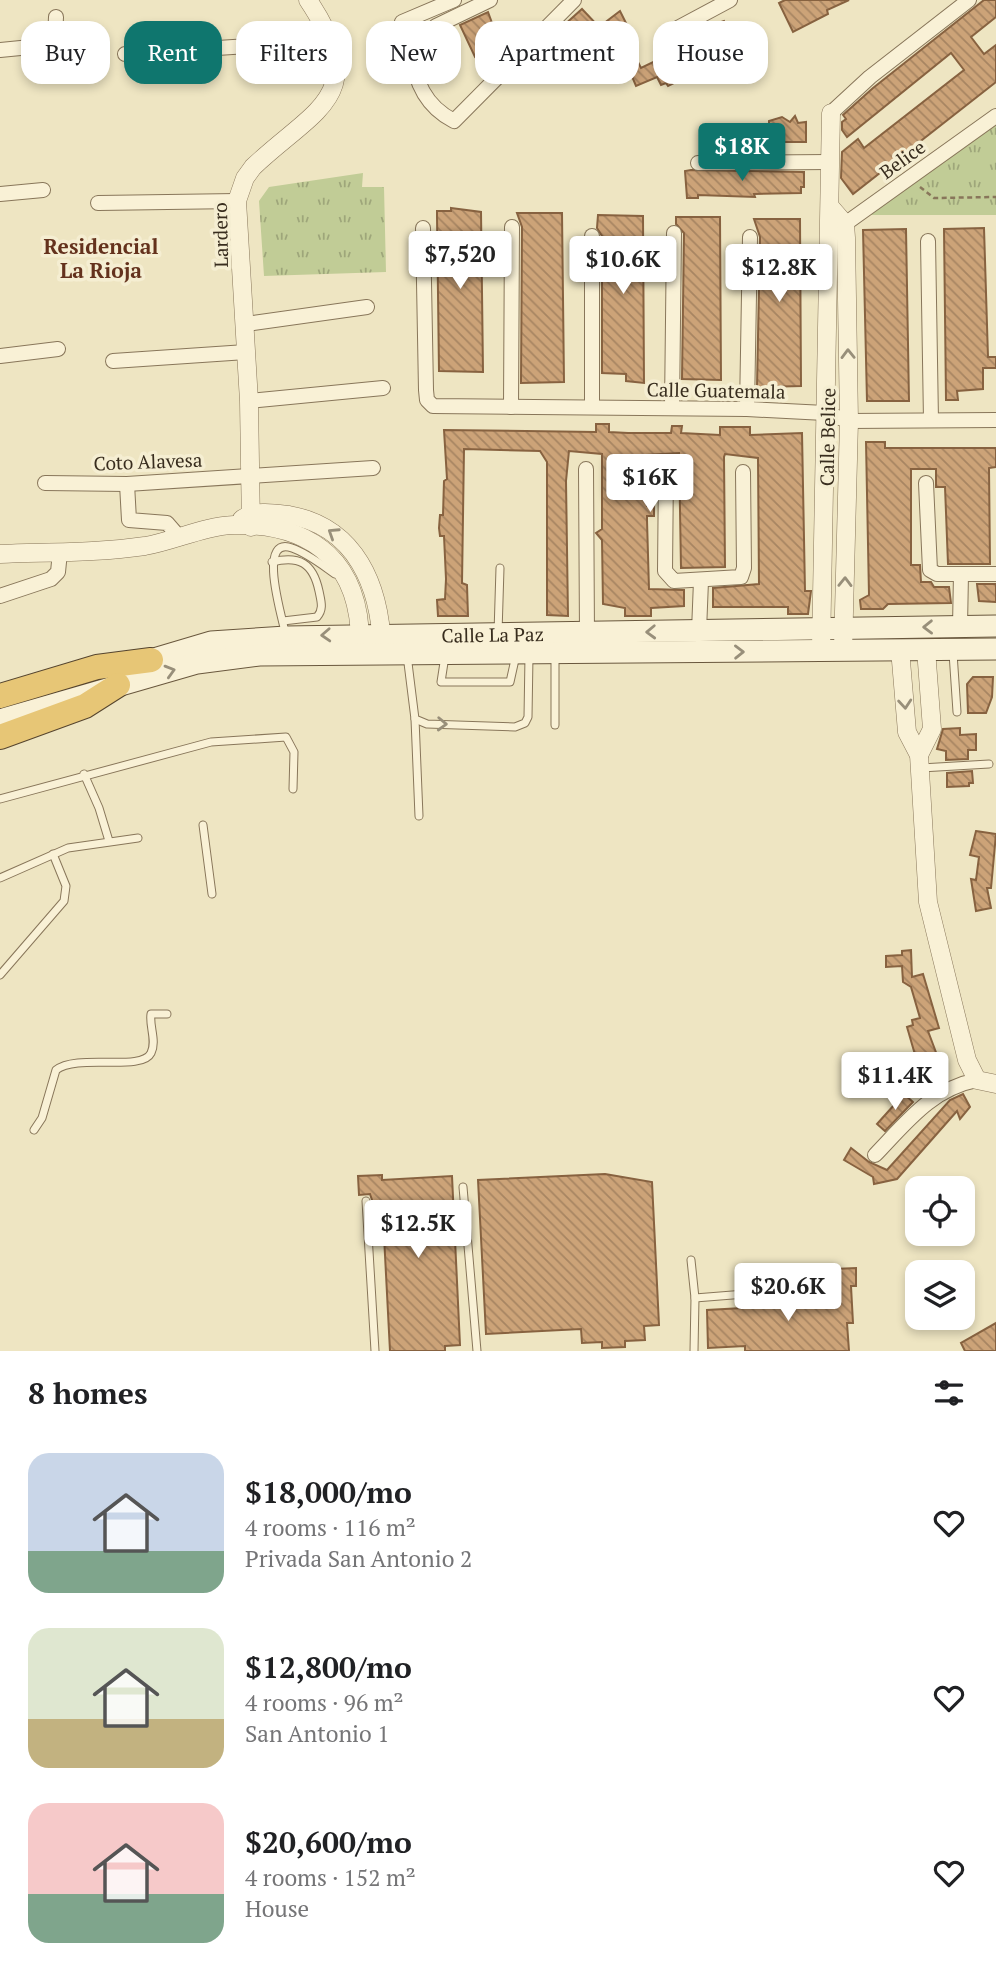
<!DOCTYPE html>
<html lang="en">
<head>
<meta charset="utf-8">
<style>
  :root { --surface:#fff; --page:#f6f6f6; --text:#202124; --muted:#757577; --accent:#0f766e }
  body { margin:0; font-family:"PT Serif",serif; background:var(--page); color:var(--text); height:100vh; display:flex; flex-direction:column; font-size:26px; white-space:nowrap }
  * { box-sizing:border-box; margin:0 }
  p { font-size:23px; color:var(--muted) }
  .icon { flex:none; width:38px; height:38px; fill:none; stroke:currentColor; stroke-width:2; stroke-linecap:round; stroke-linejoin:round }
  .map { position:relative; height:1351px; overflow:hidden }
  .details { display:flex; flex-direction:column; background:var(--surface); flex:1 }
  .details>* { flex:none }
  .guide { position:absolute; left:21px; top:21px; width:956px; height:63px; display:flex; gap:14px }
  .fabs { position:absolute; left:905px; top:1176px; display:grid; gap:14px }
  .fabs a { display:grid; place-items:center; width:70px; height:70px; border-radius:14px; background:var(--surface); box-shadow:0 4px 10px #0003; font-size:35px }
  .price { position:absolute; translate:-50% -60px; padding:0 16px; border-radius:7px; background:#fff; color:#222; font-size:23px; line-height:46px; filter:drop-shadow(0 2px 4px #0008) }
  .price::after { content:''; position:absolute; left:50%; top:42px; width:21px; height:16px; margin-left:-10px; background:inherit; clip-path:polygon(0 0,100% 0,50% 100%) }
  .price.on { background:var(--accent); color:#fff }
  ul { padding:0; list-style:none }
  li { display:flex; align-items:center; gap:21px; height:175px; padding:0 28px }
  li span { display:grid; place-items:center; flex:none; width:196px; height:140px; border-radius:21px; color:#555 }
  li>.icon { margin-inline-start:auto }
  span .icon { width:84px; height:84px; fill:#fffc; stroke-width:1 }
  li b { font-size:30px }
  h2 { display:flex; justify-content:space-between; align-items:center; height:84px; padding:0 28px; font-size:30px }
  .chip { padding:0 24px; border-radius:21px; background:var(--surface); box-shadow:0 4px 10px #0003; font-size:24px; line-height:63px }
  .chip.on { background:var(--accent); color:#fff }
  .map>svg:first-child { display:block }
</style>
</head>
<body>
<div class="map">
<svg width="996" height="1351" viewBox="0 0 996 1351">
  <defs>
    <pattern id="park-tufts" width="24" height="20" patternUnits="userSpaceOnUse" patternTransform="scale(1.75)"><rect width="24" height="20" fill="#c1cc96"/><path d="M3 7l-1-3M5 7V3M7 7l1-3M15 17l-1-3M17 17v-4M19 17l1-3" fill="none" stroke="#9ea67a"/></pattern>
    <pattern id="building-back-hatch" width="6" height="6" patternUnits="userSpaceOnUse" patternTransform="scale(1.75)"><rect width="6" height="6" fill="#cca378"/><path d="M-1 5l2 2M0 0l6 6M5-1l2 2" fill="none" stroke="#a78562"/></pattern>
  </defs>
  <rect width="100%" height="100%" fill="#eee5c2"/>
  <g fill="url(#park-tufts)">
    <path d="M996,125v90h-128z"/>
    <path d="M363,173l-1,14h22l2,85 -122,4 -5,-75 10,-14z"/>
  </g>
  <g fill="url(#building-back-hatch)" stroke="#876240" stroke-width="2">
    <path d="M785,0h64l-22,10 1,4 -35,18 -14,-29z"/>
    <path d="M984,0h12v17l-25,20 13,17 12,-9v37l-143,112 -12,-16 1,-26 16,-13 6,9 100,-78 -13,-17 -104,84 -5,-7v-8l4,-3 -3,-4 30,-27z"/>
    <path d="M582,9l17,18 21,-16 7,14 -9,9 1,2 -13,9 -4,-7 -10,8 -6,-9 -11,10 -7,-8 4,-3 -9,-10z"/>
    <path d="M488,12l14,38 -16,9 -3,-6 -8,4 -15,-32z"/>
    <path d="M724,21l6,15 15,-9 8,14 -19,12 -35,14 -3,-5 -20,10 4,8 -12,6 -2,-3 -5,2 -4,-8 -21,9 -8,-19 10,-5 3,6 27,-13 -5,-13z"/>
    <path d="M795,116l3,7 8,-1v20h-38v5l-20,1 3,-24h18v-3l13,-4 8,5z"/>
    <path d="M691,170l113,2v15h-3v6l-47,1 1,3 -57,-2v3h-11l-2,-27z"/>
    <path d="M451,208l30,4 2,160 -44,-1 -2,-155v-5h14z"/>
    <path d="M517,213h45l2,169 -43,1 1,-156z"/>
    <path d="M598,215l45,1 1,167 -18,-2v-7l-24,-1v-137l-5,-8z"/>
    <path d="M676,217h44l1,163 -39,-1 2,-146 -8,-9z"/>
    <path d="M754,219h46l1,167 -44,1 3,-150z"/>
    <path d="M984,228l4,129h8v11h-13v21l-26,2 1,9h-12l-2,-171z"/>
    <path d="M906,229l3,172h-42l-4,-171z"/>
    <path d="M596,424h13v8l19,1h43l1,-7h10l-1,7 39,2v-8h30v8l52,-2 3,158h6l-3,23h-20v-7h-75v-19l46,-4 -1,-126 -33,-4 -1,3 1,110 -44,1 -2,-115 -33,2 1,51h7v10h-7v4l2,69 35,1v16l-33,2v8h-26v-8l-22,-4 -1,-64 -6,-7 6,-4v-75l-33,-3 -3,30 2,135 -21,-1v-153l-7,-11 -76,-2 -2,134 5,2 1,31h-30l-1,-16 8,-1 1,-20 -2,-43h-4l-1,-8 1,-13h3l1,-34 3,-2 -3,-49 152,2z"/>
    <path d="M866,442h19v6h111v19l-7,1 1,96h-42l-3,-77h-9v-18h-25v96h9l1,17h10l3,5h15l2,16 -63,1 -5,5h-22l-1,-9 9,-5z"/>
    <path d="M977,584h19v18l-17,-1z"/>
    <path d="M973,677h20l-1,20 -6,16h-18l-1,-29z"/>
    <path d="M960,728v7l16,-1v16h-8v9l-22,1v-9l-9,-2 6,-20z"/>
    <path d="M972,771l1,12h-4v3l-22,1v-14z"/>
    <path d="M976,831l20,3 -5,54h-4l4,20 -15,3 -5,-32 5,1 3,-23 -9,-2z"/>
    <path d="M911,950l1,27 11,-3 16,54 -11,3 15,40 -42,12 -3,-12 20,-6 -11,-38 6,-2 -1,-5 8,-2 -9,-31 -8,-5 -1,-16 -16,1v-11l16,-1v-4z"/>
    <path d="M904,1094l9,8 -28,29 -8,-7z"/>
    <path d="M963,1094l7,13 -10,12 -3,-8 -60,68 -23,5 -1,-7 -29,-17 7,-12 18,14 18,8 63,-70z"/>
    <path d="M605,1174l47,8 7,143 -15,1 1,14 -20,1v6l-23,1v-6l-20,1 -1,-14 -95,5 -8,-154z"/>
    <path d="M382,1175v5l70,-4 8,169 -15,1v5h-55l-6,-115 -10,1 -2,-37 -2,-6 -11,1 -1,-19z"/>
    <path d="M856,1268v18h-5l2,37h-6l2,28h-104v-5l-37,2 -1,-38 36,-2v-3l93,-5 -2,-31z"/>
    <path d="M996,1323v28h-31l-4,-8z"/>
  </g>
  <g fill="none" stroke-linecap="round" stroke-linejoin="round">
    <defs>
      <g id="service">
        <path d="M272,562c27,-7 41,1 47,29 2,10 5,18 -2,26l-34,4"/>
        <path d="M498,633l2,-65"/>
        <path d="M286,636c-3,-16 -30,-101 6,-88 15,5 30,17 43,26"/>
        <path d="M953,653l4,59"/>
        <path d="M555,654v71"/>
        <path d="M407,655l8,64 12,5 88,3 10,-4 3,-6 1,-61"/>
        <path d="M445,656l-4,26h69l6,-27"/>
        <path d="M415,719l4,97"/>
        <path d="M921,768l68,-4"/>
        <path d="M84,774l15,34 10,33"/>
        <path d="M0,799l211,-57 75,-5 8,15 -1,37"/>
        <path d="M203,825l9,69"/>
        <path d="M0,878l68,-30 70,-10"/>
        <path d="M0,975l64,-74 2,-15 -13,-32"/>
        <path d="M34,1130l8,-12 14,-48c21,-17 86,2 95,-17 6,-12 -2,-27 0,-39h16"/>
        <path d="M463,1187l14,164"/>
        <path d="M366,1201l9,150"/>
        <path d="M691,1260l4,38 -1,53"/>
        <path d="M695,1298l50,-4"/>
      </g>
      <g id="minor">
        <path d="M490,0l-54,26 -24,24c2,31 13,56 42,71l120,-121"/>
        <path d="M402,22l52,-22"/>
        <path d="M674,30l56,-30"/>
        <path d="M0,50l51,-5 4,-7 1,-21"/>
        <path d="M125,54l168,-11 30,-15"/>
        <path d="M831,113l39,-36 99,-77"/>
        <path d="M698,163l132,-1"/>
        <path d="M0,194l43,-4"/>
        <path d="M98,203l139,-2"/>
        <path d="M836,225l9,-1 151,-108"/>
        <path d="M423,228l3,162 1,10 6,6 314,3 78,4 24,8 147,-1"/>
        <path d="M928,241l3,179"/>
        <path d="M246,324l121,-17"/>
        <path d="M0,356l58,-7"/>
        <path d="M113,361l133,-9"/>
        <path d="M249,401l134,-13"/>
        <path d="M511,407l1,-180"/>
        <path d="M592,407v-171"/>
        <path d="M672,408l2,-175"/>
        <path d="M747,409l3,-172"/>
        <path d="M586,469l1,165"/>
        <path d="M666,470l-1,101 9,10 67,-4 3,-9 -1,-96"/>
        <path d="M45,483l82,1 246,-16"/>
        <path d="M926,483l4,87 7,4h59"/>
        <path d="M127,484l2,36 38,3 13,15"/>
        <path d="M0,596l51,-17 7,-7 2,-20"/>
        <path d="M960,626l1,-52"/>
        <path d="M699,631l2,-50"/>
        <path d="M875,1155c31,-32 56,-66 102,-75"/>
      </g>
      <g id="tertiary">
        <path d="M832,209l13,15 1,14 3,183 -6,229"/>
        <path d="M242,519c14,-9 31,-6 47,-4 67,12 91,71 93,133"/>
        <path d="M251,527l-2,-126 -12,-200 8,-23 8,-11c62,-59 119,-71 55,-167"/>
        <path d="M0,554c48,-2 97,-1 145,-8 29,-5 59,-20 89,-21 81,-2 128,40 126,123"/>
        <path d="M900,649l7,83 12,23 9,147 39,158 10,20 19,4"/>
        <path d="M821,650l10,-537"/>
        <path d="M919,755l13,-26 -6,-80"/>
      </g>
      <g id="secondary">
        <path id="s1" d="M137,664l74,-22 75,-5 710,-11"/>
        <path d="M0,720l197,-57 62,-8 737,-6"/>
      </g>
      <g id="trunk">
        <path d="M0,696l97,-29 54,-7"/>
        <path d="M0,737l85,-31 33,-21"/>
      </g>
    </defs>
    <use href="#service" stroke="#88765a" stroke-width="9"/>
    <use href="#minor" stroke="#88765a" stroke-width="16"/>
    <use href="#tertiary" stroke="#88765a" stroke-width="19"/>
    <use href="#secondary" stroke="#69573d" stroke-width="23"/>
    <use href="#trunk" stroke="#55442e" stroke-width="26"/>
    <path stroke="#88765a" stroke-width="2.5" stroke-dasharray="5 3.5" stroke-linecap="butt" d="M920,187l14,11 62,-1"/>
    <use href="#service" stroke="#f9f1d6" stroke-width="7"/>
    <use href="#minor" stroke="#f9f1d6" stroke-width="14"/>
    <use href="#tertiary" stroke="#f9f1d6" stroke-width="18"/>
    <use href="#secondary" stroke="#f9f1d6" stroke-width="21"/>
    <use href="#trunk" stroke="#e7c676" stroke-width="24"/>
  </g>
  <defs><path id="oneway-chevron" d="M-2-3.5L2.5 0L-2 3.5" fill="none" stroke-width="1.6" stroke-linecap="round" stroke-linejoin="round" transform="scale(1.75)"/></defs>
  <g stroke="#988f7a">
    <use href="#oneway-chevron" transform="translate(848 354) rotate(-91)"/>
    <use href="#oneway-chevron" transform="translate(333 533) rotate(-147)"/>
    <use href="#oneway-chevron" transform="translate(845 582) rotate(-89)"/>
    <use href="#oneway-chevron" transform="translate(928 627) rotate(179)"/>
    <use href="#oneway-chevron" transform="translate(651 632) rotate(178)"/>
    <use href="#oneway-chevron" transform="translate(326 635) rotate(177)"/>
    <use href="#oneway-chevron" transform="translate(739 652) rotate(-1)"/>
    <use href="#oneway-chevron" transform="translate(170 671) rotate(-16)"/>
    <use href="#oneway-chevron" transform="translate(905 704) rotate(85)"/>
    <use href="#oneway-chevron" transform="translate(442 724) rotate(2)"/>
  </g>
  <g text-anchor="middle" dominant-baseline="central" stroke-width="7" stroke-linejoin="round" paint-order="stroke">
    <g font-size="19" fill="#382d1e" stroke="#f5eed2">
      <text transform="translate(902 159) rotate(-36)">Belice</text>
      <text transform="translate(220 235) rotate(-91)">Lardero</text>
      <text transform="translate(716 390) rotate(1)">Calle Guatemala</text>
      <text transform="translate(827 437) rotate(-89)">Calle Belice</text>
      <text transform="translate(148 461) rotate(-2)">Coto Alavesa</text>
      <text stroke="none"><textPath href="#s1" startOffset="359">Calle La Paz</textPath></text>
    </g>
    <g font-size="21" font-weight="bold" fill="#64321d" stroke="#f5eed2">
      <text x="101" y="246">Residencial<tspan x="101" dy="24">La Rioja</tspan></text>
    </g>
  </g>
</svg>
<div class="fabs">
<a><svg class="icon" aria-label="locate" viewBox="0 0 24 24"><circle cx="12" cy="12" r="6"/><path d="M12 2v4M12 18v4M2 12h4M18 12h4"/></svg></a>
<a><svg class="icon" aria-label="layers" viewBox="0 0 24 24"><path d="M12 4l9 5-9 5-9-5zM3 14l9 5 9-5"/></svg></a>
</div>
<b class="price on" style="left:742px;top:183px">$18K</b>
<b class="price" style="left:460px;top:291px">$7,520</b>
<b class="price" style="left:623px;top:296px">$10.6K</b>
<b class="price" style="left:779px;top:304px">$12.8K</b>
<b class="price" style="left:650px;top:514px">$16K</b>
<b class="price" style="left:895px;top:1112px">$11.4K</b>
<b class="price" style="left:418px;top:1260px">$12.5K</b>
<b class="price" style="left:788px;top:1323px">$20.6K</b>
<div class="guide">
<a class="chip">Buy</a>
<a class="chip on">Rent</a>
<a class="chip">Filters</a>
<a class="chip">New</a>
<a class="chip">Apartment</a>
<a class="chip">House</a>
</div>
</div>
<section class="details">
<h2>8 homes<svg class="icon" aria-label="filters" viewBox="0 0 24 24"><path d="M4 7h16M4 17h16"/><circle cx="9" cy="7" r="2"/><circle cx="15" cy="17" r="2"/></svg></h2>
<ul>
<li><span style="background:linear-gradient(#c9d6e8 70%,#7fa58c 0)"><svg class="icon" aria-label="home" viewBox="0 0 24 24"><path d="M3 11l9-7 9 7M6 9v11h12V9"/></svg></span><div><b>$18,000/mo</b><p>4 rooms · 116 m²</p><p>Privada San Antonio 2</p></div><svg class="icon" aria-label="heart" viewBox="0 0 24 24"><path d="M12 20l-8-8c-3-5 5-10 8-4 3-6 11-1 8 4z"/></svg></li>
<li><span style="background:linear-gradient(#dfe7d0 65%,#c2b280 0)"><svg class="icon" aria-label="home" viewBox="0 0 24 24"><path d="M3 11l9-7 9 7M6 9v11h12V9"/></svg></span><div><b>$12,800/mo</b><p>4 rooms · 96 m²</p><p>San Antonio 1</p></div><svg class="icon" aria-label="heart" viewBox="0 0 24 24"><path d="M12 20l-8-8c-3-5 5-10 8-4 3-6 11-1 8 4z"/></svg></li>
<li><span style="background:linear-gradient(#f6c9c9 65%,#7fa58c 0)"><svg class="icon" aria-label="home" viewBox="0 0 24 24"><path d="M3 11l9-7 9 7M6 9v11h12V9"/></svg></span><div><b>$20,600/mo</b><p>4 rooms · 152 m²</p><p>House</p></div><svg class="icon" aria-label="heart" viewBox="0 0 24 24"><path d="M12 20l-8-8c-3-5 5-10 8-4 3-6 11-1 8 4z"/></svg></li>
</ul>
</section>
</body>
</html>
